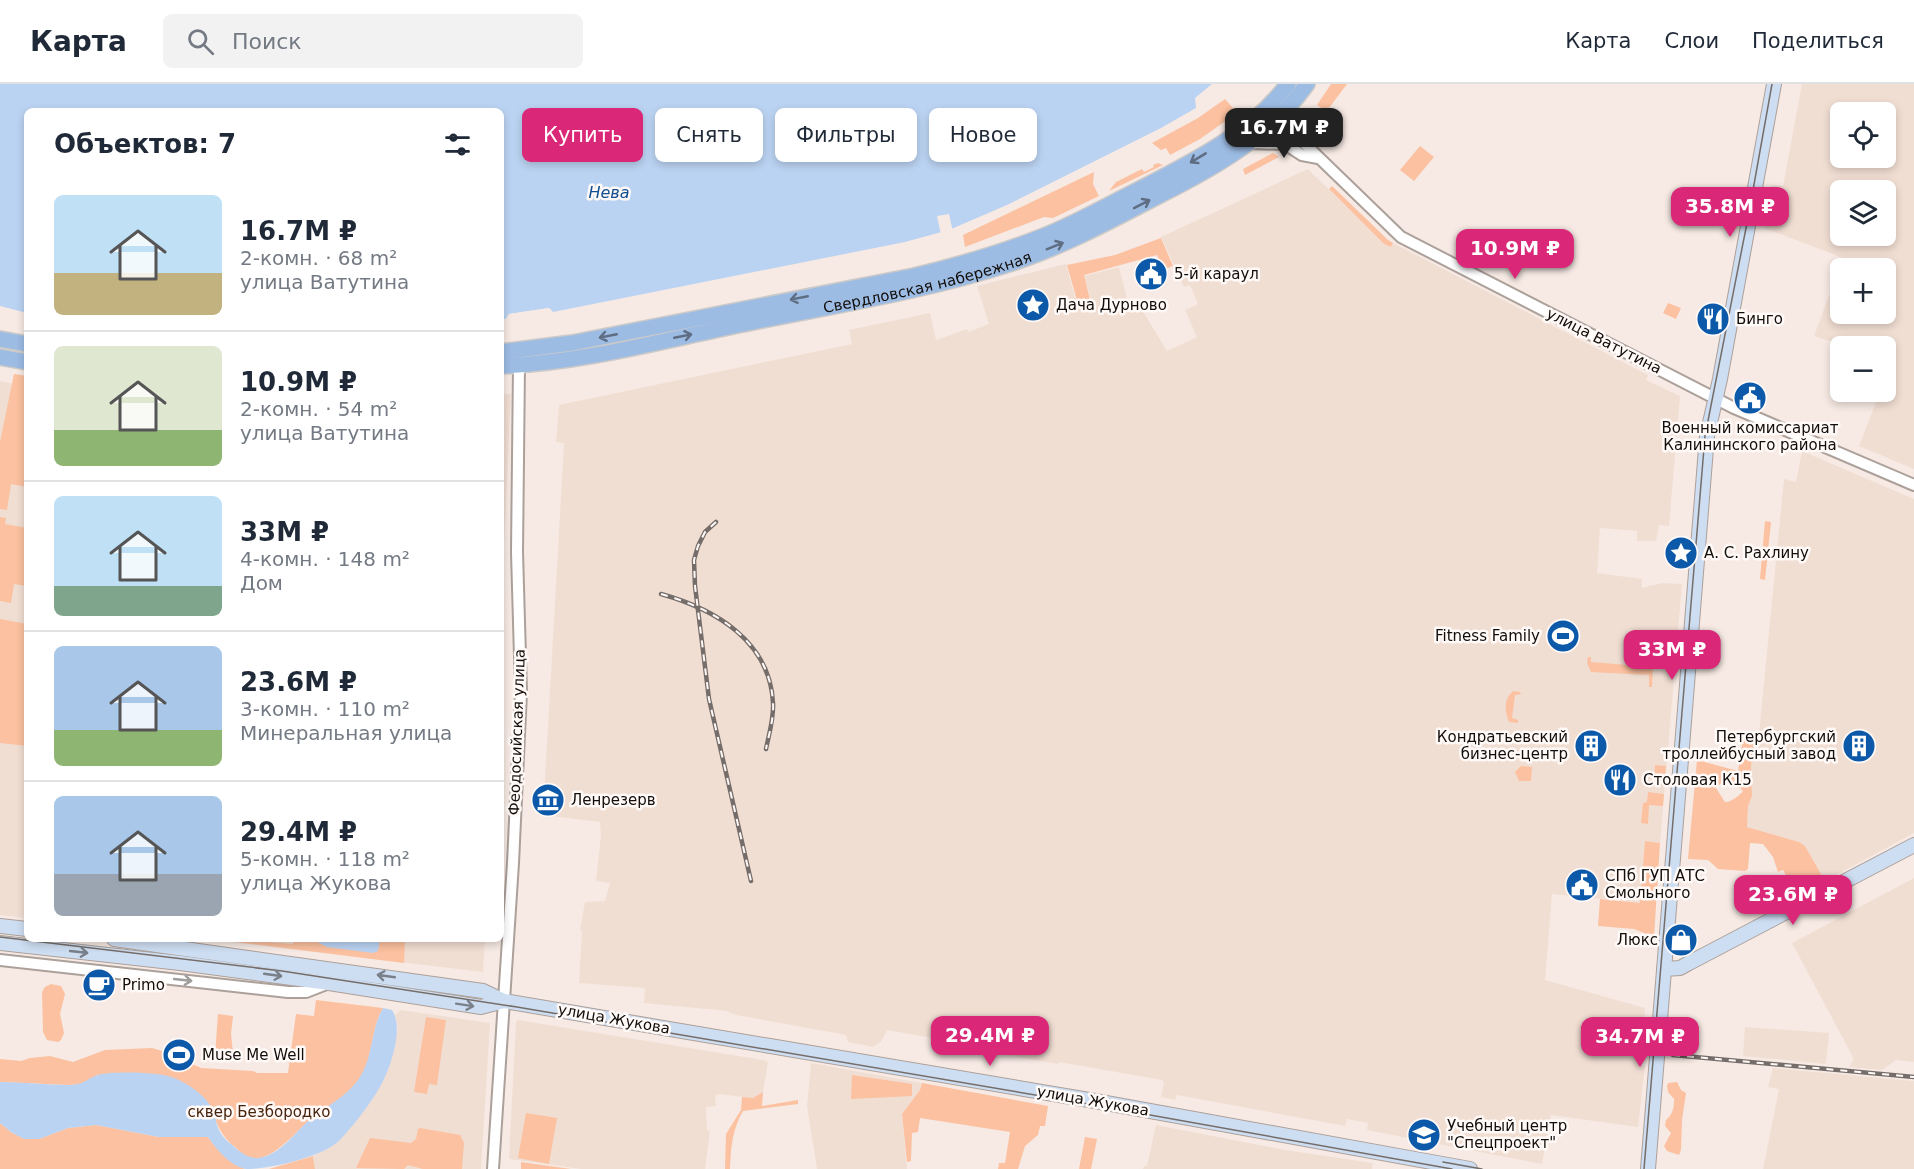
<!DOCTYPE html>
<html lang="ru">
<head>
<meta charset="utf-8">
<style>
  :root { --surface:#fff; --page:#f2f2f3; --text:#1f2937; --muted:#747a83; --line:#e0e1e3; --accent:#db2777 }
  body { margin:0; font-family:"DejaVu Sans",sans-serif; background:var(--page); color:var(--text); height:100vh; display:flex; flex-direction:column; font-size:22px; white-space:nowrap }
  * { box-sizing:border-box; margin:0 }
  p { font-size:20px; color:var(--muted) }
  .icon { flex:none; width:33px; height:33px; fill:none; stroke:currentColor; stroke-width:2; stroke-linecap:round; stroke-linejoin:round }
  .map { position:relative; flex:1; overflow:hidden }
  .panel { position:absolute; left:24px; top:24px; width:480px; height:834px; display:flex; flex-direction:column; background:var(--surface); border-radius:9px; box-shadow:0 3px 9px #0003 }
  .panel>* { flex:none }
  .top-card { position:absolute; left:522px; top:24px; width:570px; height:54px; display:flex; gap:12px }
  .fabs { position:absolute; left:1830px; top:18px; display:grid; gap:12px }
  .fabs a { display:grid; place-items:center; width:66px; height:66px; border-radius:9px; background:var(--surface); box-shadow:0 3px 9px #0003; font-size:30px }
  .price { position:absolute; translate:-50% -51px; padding:0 14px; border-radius:12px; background:var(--accent); color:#fff; font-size:20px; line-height:39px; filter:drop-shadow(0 2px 3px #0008) }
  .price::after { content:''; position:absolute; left:50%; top:36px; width:18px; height:14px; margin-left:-9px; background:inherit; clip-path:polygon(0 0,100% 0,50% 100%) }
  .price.active { background:#222; color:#fff }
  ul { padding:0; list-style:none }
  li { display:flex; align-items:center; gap:18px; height:150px; padding:0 30px }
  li+li { border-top:2px solid var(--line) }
  li span { display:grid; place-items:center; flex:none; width:168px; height:120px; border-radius:9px; color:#555 }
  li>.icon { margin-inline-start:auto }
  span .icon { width:72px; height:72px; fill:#fffc; stroke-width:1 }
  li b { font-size:26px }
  h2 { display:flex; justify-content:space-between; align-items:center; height:72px; padding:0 30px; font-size:26px }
  .chip { padding:0 21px; border-radius:9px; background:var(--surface); box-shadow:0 3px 9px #0003; font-size:21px; line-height:54px }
  .chip.active { background:var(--accent); color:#fff }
  header { display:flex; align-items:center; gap:36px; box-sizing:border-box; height:84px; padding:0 30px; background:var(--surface); border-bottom:2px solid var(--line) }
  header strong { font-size:28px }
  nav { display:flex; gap:33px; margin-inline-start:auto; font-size:21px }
  .search { width:420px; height:54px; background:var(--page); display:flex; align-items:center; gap:15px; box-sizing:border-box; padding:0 21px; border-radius:9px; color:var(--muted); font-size:22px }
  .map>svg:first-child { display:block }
</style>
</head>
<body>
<header>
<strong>Карта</strong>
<div class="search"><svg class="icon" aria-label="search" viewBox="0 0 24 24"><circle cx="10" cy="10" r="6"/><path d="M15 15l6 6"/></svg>Поиск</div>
<nav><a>Карта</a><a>Слои</a><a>Поделиться</a></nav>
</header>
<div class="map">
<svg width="1914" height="1085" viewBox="0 0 1914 1085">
  <rect width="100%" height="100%" fill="#f7eae4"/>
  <g fill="#f1ded3" fill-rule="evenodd">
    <path d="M1802,0h112v385l-55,-23 21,-54h6v-16l4,-12 -4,-2v-16h-43l-29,-10 29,-78 -79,-30 8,-43 11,1zM1840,28h46v46h-46zM1840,106h46v46h-46zM1840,184h46v46h-46z"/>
    <path d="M1308,85l76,75 7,3 2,-4 255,132 -2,5 34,16 -11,130 -10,-1 -3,16h-19v-10l-37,-3 -3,45 45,6v9l20,-5 20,1 -22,259 -15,-1 -5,61 -88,-9 -7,86 100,28 -4,57 4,1 -7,61 -87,-12 -9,49 -175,-34 1,-7 -21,-4 -2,7 -168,-31 -2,5 -14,-3 3,-14 -2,-3 -103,-18 -1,2 -69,-12v-4l-102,-18 -6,12 -8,5 -25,-5 -2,-7 -110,-20 -9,-4 -83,-8 1,-15 -66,-5 3,-52 -2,-1 5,-28 20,-1 5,-18 -14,-2 5,-46 -1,-13 -57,-7 21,-372 -8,-1 3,-37 293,-61 -3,-14 81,-17 6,27 31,-11 1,3 21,-8 -12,-38 89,-22 11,41 14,-4 -7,-25 35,-9 8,32 11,4 29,48 30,-14 -12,-27 13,-6 -8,-19 -6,2 -23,-50z"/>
    <path d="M0,297l27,5v532l-27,-3z"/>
    <path d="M501,310h10l-10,216z"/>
    <path d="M1802,367l112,48v334l-89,48 -20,-35 -6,-4 -52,-15 1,-21 4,-10 -1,-29 4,-33h4l25,-255 12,3z"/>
    <path d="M1914,794v184l-18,-2 -14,10 -33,-3 5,-8 -62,-116z"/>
    <path d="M205,855h280l-2,33z"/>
    <path d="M401,926l89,13 -9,146h-166l-2,-13 26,-15 59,-112 -3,-14z"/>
    <path d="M518,936l245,40 5,2 -5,30 -10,6 -36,-4 -2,4 1,8 -10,1 1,23 3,1 -5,38h-124l-72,-10 7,-136z"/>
    <path d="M1745,943l84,6 -3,31 -83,-8z"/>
    <path d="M811,979l111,20 -2,7 -18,24 5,55h-90l-10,-63z"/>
    <path d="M1773,984l141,13v88h-151l16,-80 -11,-2z"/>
    <path d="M1156,1041l129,25 88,13 -1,6h-229l1,-3h3z"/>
  </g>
  <g fill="#fbc1a0" fill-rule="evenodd">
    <path d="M1331,0h16l-18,24 -6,1 -6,-4z"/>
    <path d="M1225,15l8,9 1,7 -34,24 -30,16 -4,-7 -5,2 -9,-7 46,-25z"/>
    <path d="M1312,27l6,5 1,4 -8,12 -10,-8z"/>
    <path d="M1420,62l14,11 -20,24 -14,-11z"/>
    <path d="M1273,69l6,4 -34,18 -2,-6z"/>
    <path d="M1158,79l5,2 -54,26 7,-9 26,-13 2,3 10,-5 -1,-2z"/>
    <path d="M1094,88l-1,12 6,12 -46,22 -9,-1 -79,30 -2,-12z"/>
    <path d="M1332,102l56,54 5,3 -2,4 -7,-3 -55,-55z"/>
    <path d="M1161,154l12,28 -11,4 -5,-15 -73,20 6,25 -12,4 -11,-39 48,-10z"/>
    <path d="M1668,219l13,5 -5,11 -13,-6z"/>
    <path d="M14,290l13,2v111l-16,-3 -4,26 -7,-1v-67z"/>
    <path d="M0,433l6,1 -1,6 22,4v58l-13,-2 -3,19 -11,-2z"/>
    <path d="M1765,437l6,1 -6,58 -5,-1z"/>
    <path d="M0,535l27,5v122l-27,-3z"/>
    <path d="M1588,573h3v5l62,5 -1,20h-3v-12l-58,-3 -4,-9z"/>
    <path d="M1513,607l7,1 1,2 -6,1 -3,23 6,2v3l-9,-1c-4,-11 -6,-22 4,-31z"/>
    <path d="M1744,649l11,1 -4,33 1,29 -4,10 -1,21 52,15 6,4 20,35 -33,16 -8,-15 4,-3 -5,-9 -5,2 -5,-15 -10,-13 -13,-1 -2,26 -3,2 -27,-2 -10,-9 -20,-1 9,-99 41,11zM1721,699l19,5 3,3c-2,4 -14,12 -18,11l-9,-14z"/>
    <path d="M1655,681l11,1 -2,20h-10z"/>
    <path d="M1521,682l11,1 -1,14h-12l-4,-9z"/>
    <path d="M1648,708l16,2 -1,12 -14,-1 -1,19 -7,-1 2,-20 4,-1z"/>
    <path d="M1645,757l15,2 -6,94 -20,-8 -36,-3 2,-27 40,4z"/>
    <path d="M211,855h59v3l23,2v-5h19l15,8 51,3 2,-11h25l-1,24z"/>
    <path d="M51,900l10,2 4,8 -5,20 4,19 -3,7 -3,2 -11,-2 -4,-8 -1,-40 3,-5z"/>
    <path d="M316,916l67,8c-13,22 -9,51 -25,73 -12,16 -32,26 -47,38 -15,12 -41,47 -64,38 -4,-2 -8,-6 -11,-9 -15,-12 -20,-24 -25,-42l-114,-31 -13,9 -15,1 -69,-3v-23l21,2 9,-3 20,-2 23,6 32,-12 47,-2 17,5 32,15 52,3 4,2h31l8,-59 18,2z"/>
    <path d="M218,930l15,2 -2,18 2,19 -4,6h-10l-4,-4z"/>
    <path d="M426,933l20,3 -9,65 -8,-1 -2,10 -13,-2z"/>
    <path d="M852,991l60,9v12l-61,3z"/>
    <path d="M1677,998l4,8 5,3 -4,27 -1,30 -2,5 -12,-4 -3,-5 7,-13 -6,-7 1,-6c7,-6 8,-12 8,-21l-6,-7 -1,-6 1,-3z"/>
    <path d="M922,999l126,23 -3,20h-5l-2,9 -13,11 -7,23h-20l1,-6h6l5,-31 -90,-14 -2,14 -6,1 -1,28 -4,1 -5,-48 18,-24z"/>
    <path d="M763,1008l-1,14 36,-6v4l-55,7c-11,19 -12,36 -13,58h-5l1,-35 15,-24 1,-13 11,1z"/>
    <path d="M526,1029l31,5 -8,46 -31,-6z"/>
    <path d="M0,1039l11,9 13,7h15l29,-11 28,-3 63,12h49c10,15 21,24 37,32h-245z"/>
    <path d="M420,1044l40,7 4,8 -2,26h-39l-15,-4 -4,4 -48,-1 14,-30 41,5 5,-4 2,-10z"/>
    <path d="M1085,1053l12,2 -6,30h-12z"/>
    <path d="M313,1072l2,13h-46z"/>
    <path d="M521,1078l50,7h-50z"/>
  </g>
  <g fill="#bbd3f2">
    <path d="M0,0h1212l-17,14 1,10 -35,20 -154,77 -58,25 -44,12 -352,70 -4,-4 -40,6 -3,5h-5v-208h-474v202l-27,-7z"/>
    <path d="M312,855h68l-2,12 -5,2 -46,-6z"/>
    <path d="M383,924l9,2c13,19 -3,64 -15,82 -10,16 -24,34 -37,48 -17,17 -70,29 -94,29 -16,-3 -29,-19 -38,-32h-49l-63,-12 -28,3 -29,11h-15l-13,-7 -11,-9v-41c23,0 46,3 68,3 16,0 18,-6 30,-10 14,-4 62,-3 76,3 13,5 28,15 36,27 9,15 3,25 21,39 9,8 19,17 32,13 19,-5 32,-24 46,-37 16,-13 37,-23 49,-40 16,-22 12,-50 25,-72z"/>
  </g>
  <g fill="#f7eae4">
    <path d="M949,130l4,18 -12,3 -4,-19z"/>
    <path d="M549,224l4,4 -4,-1 -39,6 -4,2 3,-5z"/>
  </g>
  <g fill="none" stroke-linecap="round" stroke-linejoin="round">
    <defs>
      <g id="street">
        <path d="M1273,32l5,2 123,119 333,171 180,77"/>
        <path d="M1249,59l36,1 17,11 16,3"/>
        <path d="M0,876l288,32h18l23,-9"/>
        <path d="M493,1085l20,-306 8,-171 -4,-140 2,-187"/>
      </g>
      <g id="secondary">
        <path d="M0,842l27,3"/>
        <path d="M114,855l369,52 21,10 591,100 375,68"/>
        <path d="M0,859l180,20 149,20 152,24 23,-6"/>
        <path d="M1664,885l16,-1 9,-5 225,-118"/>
        <path d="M1648,1085l59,-733 13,-57 54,-295"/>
      </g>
      <g id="primary">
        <path d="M0,255l27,5"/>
        <path d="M501,268l71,-9 342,-67c46,-11 91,-24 135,-42 31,-13 61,-30 91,-45 53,-27 111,-56 148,-105"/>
        <path d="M0,273l27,5"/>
        <path id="s1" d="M501,282c79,-3 160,-25 237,-41 91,-19 185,-33 274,-62 52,-17 100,-43 148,-68 56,-28 110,-59 147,-111"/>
      </g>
    </defs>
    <use href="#street" stroke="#aca09a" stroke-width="14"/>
    <use href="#secondary" stroke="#aca09a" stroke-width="16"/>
    <use href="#primary" stroke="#cbcac9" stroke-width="18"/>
    <use href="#street" stroke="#fff" stroke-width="10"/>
    <use href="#secondary" stroke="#cedef2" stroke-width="14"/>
    <use href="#primary" stroke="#9dbce4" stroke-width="15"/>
    <g stroke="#756d69" stroke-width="1.5">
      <path d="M0,853l282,34 235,36 577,98 358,64"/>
      <path d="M1443,1078l39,7"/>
      <path d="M1644,1085l61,-733 43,-218 24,-134"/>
    </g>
    <defs>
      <g id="rail">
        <path d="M716,438l-11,10 -7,14 -4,14 1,26 14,113 42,182"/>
        <path d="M661,510c54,15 109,47 112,109 1,15 -4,31 -7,46"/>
        <path d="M1673,971l241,22"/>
      </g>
    </defs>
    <use href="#rail" stroke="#756d69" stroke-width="4.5"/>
    <use href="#rail" stroke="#fff9f7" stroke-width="2" stroke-dasharray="7" stroke-linecap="butt"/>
  </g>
  <defs><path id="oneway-shaft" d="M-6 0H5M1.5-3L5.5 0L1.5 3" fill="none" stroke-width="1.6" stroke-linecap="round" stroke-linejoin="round" transform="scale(1.5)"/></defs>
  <g stroke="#5e6d82">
    <use href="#oneway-shaft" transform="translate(1198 74) rotate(149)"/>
    <use href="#oneway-shaft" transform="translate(1142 120) rotate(-27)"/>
    <use href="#oneway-shaft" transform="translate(1055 162) rotate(-22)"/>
    <use href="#oneway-shaft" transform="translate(799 214) rotate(169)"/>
    <use href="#oneway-shaft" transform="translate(608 252) rotate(169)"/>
    <use href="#oneway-shaft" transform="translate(683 252) rotate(-11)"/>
  </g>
  <g stroke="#79808a">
    <use href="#oneway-shaft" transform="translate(79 868) rotate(6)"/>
    <use href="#oneway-shaft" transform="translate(273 891) rotate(8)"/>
    <use href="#oneway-shaft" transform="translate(386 892) rotate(-172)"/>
    <use href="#oneway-shaft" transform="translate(465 921) rotate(9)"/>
  </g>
  <use stroke="#a09e9d" href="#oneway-shaft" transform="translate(183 896) rotate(6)"/>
  <defs>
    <symbol id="civic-disc" viewBox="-11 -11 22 22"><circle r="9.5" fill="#0b59a8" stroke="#fff9f7"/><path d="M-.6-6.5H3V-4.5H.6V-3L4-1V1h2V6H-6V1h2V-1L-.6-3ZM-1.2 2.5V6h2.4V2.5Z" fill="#fff"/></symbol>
    <symbol id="sight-disc" viewBox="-11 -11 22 22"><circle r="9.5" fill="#0b59a8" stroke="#fff9f7"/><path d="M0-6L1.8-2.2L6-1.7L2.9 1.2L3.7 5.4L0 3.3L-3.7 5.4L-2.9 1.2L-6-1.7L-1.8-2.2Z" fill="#fff"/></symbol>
    <symbol id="restaurant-disc" viewBox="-11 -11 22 22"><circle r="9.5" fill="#0b59a8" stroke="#fff9f7"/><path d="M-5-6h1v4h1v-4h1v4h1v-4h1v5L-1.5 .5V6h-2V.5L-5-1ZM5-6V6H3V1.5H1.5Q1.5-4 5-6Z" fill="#fff"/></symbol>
    <symbol id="stadium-disc" viewBox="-11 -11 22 22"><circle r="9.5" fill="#0b59a8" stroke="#fff9f7"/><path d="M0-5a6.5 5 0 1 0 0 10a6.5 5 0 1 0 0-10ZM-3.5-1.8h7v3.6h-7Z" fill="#fff"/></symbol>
    <symbol id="building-disc" viewBox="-11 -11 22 22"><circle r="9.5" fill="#0b59a8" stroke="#fff9f7"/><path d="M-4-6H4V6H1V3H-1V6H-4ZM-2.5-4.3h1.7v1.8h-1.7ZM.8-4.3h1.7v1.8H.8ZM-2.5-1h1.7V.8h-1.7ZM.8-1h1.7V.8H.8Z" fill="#fff"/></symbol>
    <symbol id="museum-disc" viewBox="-11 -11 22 22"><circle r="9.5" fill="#0b59a8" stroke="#fff9f7"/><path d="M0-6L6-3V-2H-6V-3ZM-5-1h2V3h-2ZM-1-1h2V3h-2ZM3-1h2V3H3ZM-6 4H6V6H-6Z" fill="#fff"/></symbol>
    <symbol id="shop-disc" viewBox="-11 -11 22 22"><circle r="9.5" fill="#0b59a8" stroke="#fff9f7"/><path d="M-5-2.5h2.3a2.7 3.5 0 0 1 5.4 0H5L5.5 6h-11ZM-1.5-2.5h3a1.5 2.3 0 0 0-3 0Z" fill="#fff"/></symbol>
    <symbol id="cafe-disc" viewBox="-11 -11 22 22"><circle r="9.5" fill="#0b59a8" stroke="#fff9f7"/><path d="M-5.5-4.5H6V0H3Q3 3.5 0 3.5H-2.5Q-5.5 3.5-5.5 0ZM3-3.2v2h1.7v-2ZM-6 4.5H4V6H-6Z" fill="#fff"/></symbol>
    <symbol id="university-disc" viewBox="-11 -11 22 22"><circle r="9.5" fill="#0b59a8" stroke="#fff9f7"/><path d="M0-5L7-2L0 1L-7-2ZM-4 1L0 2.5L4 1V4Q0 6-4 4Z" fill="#fff"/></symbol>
  </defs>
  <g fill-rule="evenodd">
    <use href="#civic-disc" x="1132" y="171" width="38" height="38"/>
    <use href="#sight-disc" x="1014" y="202" width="38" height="38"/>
    <use href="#restaurant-disc" x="1694" y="216" width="38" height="38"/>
    <use href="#civic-disc" x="1731" y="295" width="38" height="38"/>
    <use href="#sight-disc" x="1662" y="450" width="38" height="38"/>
    <use href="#stadium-disc" x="1544" y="533" width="38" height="38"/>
    <use href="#building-disc" x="1572" y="643" width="38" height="38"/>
    <use href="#building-disc" x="1840" y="643" width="38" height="38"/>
    <use href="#restaurant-disc" x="1601" y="677" width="38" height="38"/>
    <use href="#museum-disc" x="529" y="697" width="38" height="38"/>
    <use href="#civic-disc" x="1563" y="782" width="38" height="38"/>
    <use href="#shop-disc" x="1662" y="837" width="38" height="38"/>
    <use href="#cafe-disc" x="80" y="882" width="38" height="38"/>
    <use href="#stadium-disc" x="160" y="952" width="38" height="38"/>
    <use href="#university-disc" x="1405" y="1032" width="38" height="38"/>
  </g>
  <g text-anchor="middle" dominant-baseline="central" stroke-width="5" stroke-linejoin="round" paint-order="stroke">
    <g font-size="15" fill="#110d0a" stroke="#fff9f7" text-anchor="start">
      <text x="1174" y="190">5-й караул</text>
      <text x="1056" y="221">Дача Дурново</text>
      <text x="1736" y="235">Бинго</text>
      <text x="1750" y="344" text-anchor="middle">Военный комиссариат<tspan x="1750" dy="17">Калининского района</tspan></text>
      <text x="1704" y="469">А. С. Рахлину</text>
      <text x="1540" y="552" text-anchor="end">Fitness Family</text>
      <text x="1568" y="653" text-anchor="end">Кондратьевский<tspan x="1568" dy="17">бизнес-центр</tspan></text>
      <text x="1836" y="653" text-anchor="end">Петербургский<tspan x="1836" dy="17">троллейбусный завод</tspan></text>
      <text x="1643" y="696">Столовая К15</text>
      <text x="571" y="716">Ленрезерв</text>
      <text x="1605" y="792">СПб ГУП АТС<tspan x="1605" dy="17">Смольного</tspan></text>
      <text x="1658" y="856" text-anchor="end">Люкс</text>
      <text x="122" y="901">Primo</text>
      <text x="202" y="971">Muse Me Well</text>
      <text x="1447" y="1042">Учебный центр<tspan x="1447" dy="17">"Спецпроект"</tspan></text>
    </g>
    <g font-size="15" fill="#110d0a" stroke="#fff9f7">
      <text stroke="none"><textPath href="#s1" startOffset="435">Свердловская набережная</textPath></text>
      <text transform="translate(1604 257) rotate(27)">улица Ватутина</text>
      <text transform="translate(517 648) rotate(-88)">Феодосийская улица</text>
      <text transform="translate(614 935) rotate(10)">улица Жукова</text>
      <text transform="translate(1093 1017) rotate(10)">улица Жукова</text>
    </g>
    <g font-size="15" fill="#45220c" stroke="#fff9f7">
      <text x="259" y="1028">сквер Безбородко</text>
    </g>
    <g font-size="16" font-style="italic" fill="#124f92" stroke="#fff9f7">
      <text x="609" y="108">Нева</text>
    </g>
  </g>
</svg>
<div class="fabs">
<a><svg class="icon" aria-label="locate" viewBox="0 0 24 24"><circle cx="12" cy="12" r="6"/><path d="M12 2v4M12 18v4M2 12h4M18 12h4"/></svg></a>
<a><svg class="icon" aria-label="layers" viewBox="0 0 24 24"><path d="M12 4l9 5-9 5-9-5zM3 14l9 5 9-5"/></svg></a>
<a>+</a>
<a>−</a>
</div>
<b class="price active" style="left:1284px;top:75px">16.7M ₽</b>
<b class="price" style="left:1730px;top:154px">35.8M ₽</b>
<b class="price" style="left:1515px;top:196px">10.9M ₽</b>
<b class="price" style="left:1672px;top:597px">33M ₽</b>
<b class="price" style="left:1793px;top:842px">23.6M ₽</b>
<b class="price" style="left:990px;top:983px">29.4M ₽</b>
<b class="price" style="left:1640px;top:984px">34.7M ₽</b>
<div class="top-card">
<a class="chip active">Купить</a>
<a class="chip">Снять</a>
<a class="chip">Фильтры</a>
<a class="chip">Новое</a>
</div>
<section class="panel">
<h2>Объектов: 7<svg class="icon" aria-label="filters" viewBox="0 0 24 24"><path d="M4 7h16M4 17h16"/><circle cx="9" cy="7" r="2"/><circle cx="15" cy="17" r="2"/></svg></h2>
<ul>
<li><span style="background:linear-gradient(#bfe0f5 65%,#c2b280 0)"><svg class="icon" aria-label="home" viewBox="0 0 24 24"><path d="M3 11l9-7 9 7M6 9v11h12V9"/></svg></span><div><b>16.7M ₽</b><p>2-комн. · 68 m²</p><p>улица Ватутина</p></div></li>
<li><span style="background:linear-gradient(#dfe7d0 70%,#8fb573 0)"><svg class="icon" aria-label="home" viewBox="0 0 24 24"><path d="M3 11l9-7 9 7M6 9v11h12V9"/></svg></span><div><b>10.9M ₽</b><p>2-комн. · 54 m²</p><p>улица Ватутина</p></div></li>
<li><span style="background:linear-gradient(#bfe0f5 75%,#7fa58c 0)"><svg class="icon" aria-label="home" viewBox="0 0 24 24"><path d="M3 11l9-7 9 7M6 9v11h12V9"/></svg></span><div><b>33M ₽</b><p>4-комн. · 148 m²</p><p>Дом</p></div></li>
<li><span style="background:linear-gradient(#a9c7e8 70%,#8fb573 0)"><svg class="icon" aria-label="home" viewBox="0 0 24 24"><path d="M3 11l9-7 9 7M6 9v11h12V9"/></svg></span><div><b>23.6M ₽</b><p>3-комн. · 110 m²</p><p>Минеральная улица</p></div></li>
<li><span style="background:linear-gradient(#a9c7e8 65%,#9aa5b1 0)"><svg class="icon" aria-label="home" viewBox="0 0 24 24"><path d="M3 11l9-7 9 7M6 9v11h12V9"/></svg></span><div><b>29.4M ₽</b><p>5-комн. · 118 m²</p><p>улица Жукова</p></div></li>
</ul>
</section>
</div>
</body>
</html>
